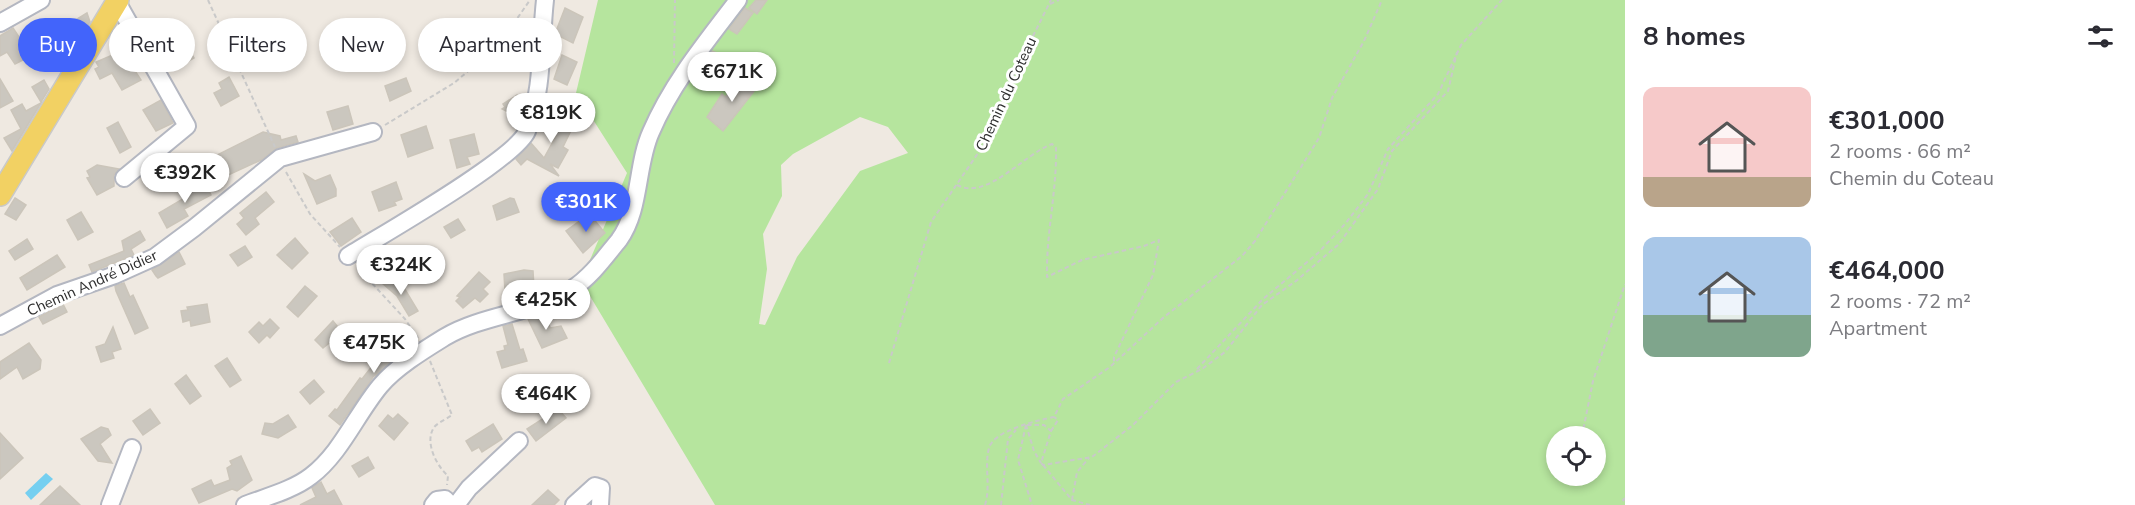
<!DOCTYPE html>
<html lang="en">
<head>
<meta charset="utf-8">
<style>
  :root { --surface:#fff; --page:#f7f7f7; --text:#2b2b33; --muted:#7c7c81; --accent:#4264fb }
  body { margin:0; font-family:"Nunito Sans",sans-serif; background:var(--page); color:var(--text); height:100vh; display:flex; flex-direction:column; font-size:22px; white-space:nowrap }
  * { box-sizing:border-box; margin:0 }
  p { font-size:20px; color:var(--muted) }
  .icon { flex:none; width:33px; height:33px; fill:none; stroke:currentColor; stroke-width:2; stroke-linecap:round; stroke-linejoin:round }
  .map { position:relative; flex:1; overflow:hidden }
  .drawer { display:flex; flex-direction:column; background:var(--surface); width:510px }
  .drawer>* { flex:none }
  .hud { position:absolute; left:18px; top:18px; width:570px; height:54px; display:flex; gap:12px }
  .fabs { position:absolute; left:1546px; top:426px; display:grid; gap:12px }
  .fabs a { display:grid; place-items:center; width:60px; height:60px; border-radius:50%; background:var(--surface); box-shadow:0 3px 9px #0003; font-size:30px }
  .price { position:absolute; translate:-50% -51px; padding:0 14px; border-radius:21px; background:#fff; color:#222; font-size:20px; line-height:39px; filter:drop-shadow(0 2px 3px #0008) }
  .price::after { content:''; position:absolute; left:50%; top:36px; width:18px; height:14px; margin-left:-9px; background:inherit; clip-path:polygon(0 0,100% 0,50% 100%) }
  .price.current { background:var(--accent); color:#fff }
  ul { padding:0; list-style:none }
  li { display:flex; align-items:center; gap:18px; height:150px; padding:0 18px }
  li span { display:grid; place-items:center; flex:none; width:168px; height:120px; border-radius:12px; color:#555 }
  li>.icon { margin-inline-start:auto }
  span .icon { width:72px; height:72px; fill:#fffc; stroke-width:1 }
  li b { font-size:26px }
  h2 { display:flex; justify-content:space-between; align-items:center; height:72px; padding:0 18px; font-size:26px }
  .pill { padding:0 21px; border-radius:27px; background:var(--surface); box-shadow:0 3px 9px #0003; font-size:21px; line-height:54px }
  .pill.current { background:var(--accent); color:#fff }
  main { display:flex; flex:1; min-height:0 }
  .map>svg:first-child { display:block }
</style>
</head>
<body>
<main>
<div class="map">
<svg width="1625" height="505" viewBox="0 0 1625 505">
  <rect width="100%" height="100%" fill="#efe9e1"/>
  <path fill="#b6e59e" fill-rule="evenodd" d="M598,0h1027v505h-910l-134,-224 46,-108 -51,-80zM860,117l28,10 20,26 -48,18 -63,86 -32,68 -6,-1 8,-55 -4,-35 19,-38 -1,-31 12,-11zM1557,436h39v40h-39z"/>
  <path fill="#75cff0" d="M46,473l7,6 -22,21 -6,-7z"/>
  <g fill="#cbc7bf" stroke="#cbc5ba" stroke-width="1.5">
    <path d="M756,0h11l-10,14 -8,-6z"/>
    <path d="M565,8l18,9 -10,26 -18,-9z"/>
    <path d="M745,8l8,5 -16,21 -8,-5z"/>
    <path d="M87,13l3,9 -8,13 -6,3 2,3 -3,5 -8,5 -8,-13 17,-10 -10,4 -2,-5z"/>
    <path d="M13,28l10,15 19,-12 9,15 -36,18 -8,-12 -7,4v-20z"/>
    <path d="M481,35l9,12 -12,10 -10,-10z"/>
    <path d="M368,38l3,16 -12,2 -2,-17z"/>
    <path d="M184,41l10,17 -16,9 -10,-17z"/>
    <path d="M122,51l19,29 -19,10 -10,-17 -12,6 -5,-10 4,-2 -3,-5z"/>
    <path d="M712,51l10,4 -13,20 -10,-6z"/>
    <path d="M562,55l15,7 -10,23 -13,-6z"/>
    <path d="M746,75l12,11 -35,45 -16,-14 15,-23 3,3z"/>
    <path d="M229,77l10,19 -18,10 -7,-13 8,-4 -3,-6z"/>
    <path d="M406,78l5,13 -21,10 -5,-15z"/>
    <path d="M0,79l13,22 -13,7z"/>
    <path d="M44,80l5,9 -8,13 -9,-15z"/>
    <path d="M517,95l7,10 -3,10 -3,2 -16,-8 3,-2 -2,-3z"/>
    <path d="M161,100l12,23 -17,8 -13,-21z"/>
    <path d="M41,103l-29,48 -8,-13 17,-9 -10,-19 11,-6 4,7z"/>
    <path d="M348,106l5,18 -20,6 -6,-18z"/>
    <path d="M563,111l14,7 -14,29 5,3 -10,18 -8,-4 9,12 -32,-17 -6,6 -5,-6 15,-16 13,15 12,-22 -17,-8 3,-9 14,6z"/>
    <path d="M118,122l13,25 -11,6 -13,-25z"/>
    <path d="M426,126l7,22 -25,9 -7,-22z"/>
    <path d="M263,132l17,4 1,4 15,-4 2,6 -21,6 -16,12 -35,16 -9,-21z"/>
    <path d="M474,134l5,20 -12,3 3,7 -13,4 -7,-28z"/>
    <path d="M97,165l22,4 -5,6v11l-17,9 -10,-17 3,-1 -3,-6z"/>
    <path d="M304,174l11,7 15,-6 6,14v7l-19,8z"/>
    <path d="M204,181l7,14 -27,14 4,7 -21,12 -8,-15 29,-17 -3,-6 3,-3z"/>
    <path d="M396,182l6,17 -8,3 2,3 -17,6 -7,-19z"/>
    <path d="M266,192l8,10 -19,16 4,6 -13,11 -9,-11 7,-6 -4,-5z"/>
    <path d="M15,198l11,7 -10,15 -11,-6z"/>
    <path d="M510,198l4,1 5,13 -22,8 -4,-14z"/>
    <path d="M81,212l12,20 -15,8 -11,-20z"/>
    <path d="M585,217l3,4 4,-4 13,16 -22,20 -17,-22z"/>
    <path d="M352,218l9,14 -20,14 -11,-14z"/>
    <path d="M458,219l7,11 -14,8 -7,-11z"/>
    <path d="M140,231l5,9 -14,9 3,6 -42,17 -3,-7 35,-14 -2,-10z"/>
    <path d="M295,238l13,15 -16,16 -15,-14z"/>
    <path d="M27,239l6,10 -18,11 -6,-9z"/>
    <path d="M245,246l7,11 -14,9 -8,-11z"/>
    <path d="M179,252l6,12 -27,14 -2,-2 -4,-6z"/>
    <path d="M57,255l8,12 -38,23 -7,-12z"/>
    <path d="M524,270l9,1 1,17 -29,3 -1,-17z"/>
    <path d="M479,272l11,10 -7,7 5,5 -8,8 -5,-4 -12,10 -7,-7 4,-4 -3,-1z"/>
    <path d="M390,276l10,12 3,-2 15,25 -9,5 -12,-20 -15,-13z"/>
    <path d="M124,283l6,14 3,-2 15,33 -13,6 -19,-43 -1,-5z"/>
    <path d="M305,286l12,10 -19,21 -11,-10z"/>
    <path d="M63,304l4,8 -24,12 -4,-7z"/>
    <path d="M207,304l3,18 -19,4 -1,-6 -7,2 -2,-11 7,-1 -1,-3z"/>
    <path d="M546,313l4,15 11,-2 6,12 -25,10 -14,-29z"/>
    <path d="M270,319l9,9 -9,10 -3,-3 -8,8 -10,-11 10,-10 4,4z"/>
    <path d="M333,321l9,11 -3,2 12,17 -18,-11 -10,8 -8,-8z"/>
    <path d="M512,324l8,26 3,-1 4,12 -25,7 -5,-16 8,-2 -1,-4 4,-1 -5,-19z"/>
    <path d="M113,327l8,22 -9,3 2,6 -13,4 -5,-15 9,-3z"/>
    <path d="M411,331l7,10 -45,36 -33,48 -11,-9 6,-7 2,1 23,-32 2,1 11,-14 -4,-6z"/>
    <path d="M29,343l12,17 -1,9 -17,10 -6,-12 -17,12v-17z"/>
    <path d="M227,358l14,22 -11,7 -15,-21z"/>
    <path d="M186,375l15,21 -11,8 -15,-20z"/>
    <path d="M314,380l10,12 -14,12 -10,-12z"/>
    <path d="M150,409l10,14 -17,12 -10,-14z"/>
    <path d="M558,409l8,9 -30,23 -9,-12z"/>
    <path d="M398,414l10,9 -14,17 -15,-14 9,-11 5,4z"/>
    <path d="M288,415l8,12 -18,11 -16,-4 3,-11 8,1z"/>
    <path d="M493,424l9,15 -20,13 -3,-5 -7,4 -6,-10z"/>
    <path d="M101,427l7,2 3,6 -11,9 12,19 -14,-2 -17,-22z"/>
    <path d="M0,433l23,25 -23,21z"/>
    <path d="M241,456l11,24 -15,11 -5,-2 -33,14 -7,-14 19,-9 3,6 16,-6 -3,-12 5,-3 -2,-4z"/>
    <path d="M368,457l6,11 -15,9 -7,-11z"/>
    <path d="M321,482l6,12 7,-4 8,15h-42l16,-8 -4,-9z"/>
    <path d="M60,486l20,19h-40z"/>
    <path d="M548,490l11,10 -5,5h-22z"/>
  </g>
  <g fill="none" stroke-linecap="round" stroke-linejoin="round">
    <defs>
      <g id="minor">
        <path d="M117,2l70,124 -63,52"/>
        <path d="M0,23l41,-23"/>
        <path d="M348,256c32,-20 168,-97 179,-125 17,-43 13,-87 18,-131"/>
        <path d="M0,326l57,-31 58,-20 40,-18 39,-29 86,-70 93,-26"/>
        <path d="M110,505l22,-57"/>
        <path d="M245,505c21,-8 48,-15 66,-29 30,-23 45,-61 69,-90 16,-19 44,-36 65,-49 39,-23 89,-23 127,-48 19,-12 33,-32 47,-49 22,-30 17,-75 32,-108 21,-49 55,-90 87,-132"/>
        <path d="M433,505l4,-5 8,-1 6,6"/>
        <path d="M456,505l13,-17 50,-47"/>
        <path d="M574,505l21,-19 6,2 -1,17"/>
      </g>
      <path id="major" d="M0,195l118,-195"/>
    </defs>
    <use href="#minor" stroke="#b4b7c1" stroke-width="20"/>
    <use href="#major" stroke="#c9c9c9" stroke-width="24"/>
    <g stroke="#c9c9c9" stroke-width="2" stroke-dasharray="4.5 3" stroke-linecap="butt">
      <path d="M208,0l67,147"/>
      <path d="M1050,4l9,-4"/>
      <path d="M674,63l1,-63"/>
      <path d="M385,125l69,-42 44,-37 32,-46"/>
      <path d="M286,172l24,42 30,33"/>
      <path d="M957,185c30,16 67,-31 95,-41l4,4c1,43 -10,85 -9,129l35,-17 62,-14 15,-6 -6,35 -39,82v6"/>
      <path d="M357,267l48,52 13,19"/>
      <path d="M430,361l22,54c-5,4 -16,8 -19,14 -8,15 4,37 15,47l-1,9"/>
      <path d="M889,363l42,-141 56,-82 27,-66 37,-74"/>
      <path d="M1197,369l66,-70 55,-46 27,-29 23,-30 20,-45 50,-55 23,-49 41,-45"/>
      <path d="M1026,425l-8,35 14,45"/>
      <path d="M1026,425l8,26 7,12"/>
      <path d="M1027,425h17l7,6 -10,32 2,2 49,-8 41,-32 43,-43 26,-13 23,-17 37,-47 34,-24 43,-37 39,-55 14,-38 56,-60 9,-39"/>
      <path d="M1051,431l7,-11 -4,-3"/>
      <path d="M1582,436l11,-55 32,-97"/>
      <path d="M1596,437l5,8 2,19"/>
      <path d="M1043,465l29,35 18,5"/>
      <path d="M1625,498l-2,2 2,1"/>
      <path d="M1072,500l5,-28 12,-14"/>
      <path d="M985,505c6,-19 -1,-38 4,-57 4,-17 49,-28 65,-31l9,-18 47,-32 54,-50 78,-61 13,-15 64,-103 13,-40 32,-57 18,-41"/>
      <path d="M1001,505l7,-66 8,-9"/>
    </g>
    <use href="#minor" stroke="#fff" stroke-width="16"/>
    <use href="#major" stroke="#f2d163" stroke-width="21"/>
  </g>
  <g text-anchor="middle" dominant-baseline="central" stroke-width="6" stroke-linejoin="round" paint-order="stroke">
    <g font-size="15" fill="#2e2e2e" stroke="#fff">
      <text transform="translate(1006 94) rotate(-65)">Chemin du Coteau</text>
      <text transform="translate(92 283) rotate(-24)">Chemin André Didier</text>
    </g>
  </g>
</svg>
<div class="fabs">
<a><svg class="icon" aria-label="locate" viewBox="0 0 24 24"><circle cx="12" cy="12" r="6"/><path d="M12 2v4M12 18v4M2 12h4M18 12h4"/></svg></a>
</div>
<b class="price" style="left:732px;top:103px">€671K</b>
<b class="price" style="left:551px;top:144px">€819K</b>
<b class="price" style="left:185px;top:204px">€392K</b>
<b class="price current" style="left:586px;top:233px">€301K</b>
<b class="price" style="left:401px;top:296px">€324K</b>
<b class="price" style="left:546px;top:331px">€425K</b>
<b class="price" style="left:374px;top:374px">€475K</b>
<b class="price" style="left:546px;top:425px">€464K</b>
<div class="hud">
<a class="pill current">Buy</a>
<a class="pill">Rent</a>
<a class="pill">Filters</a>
<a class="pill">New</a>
<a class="pill">Apartment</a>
</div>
</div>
<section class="drawer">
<h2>8 homes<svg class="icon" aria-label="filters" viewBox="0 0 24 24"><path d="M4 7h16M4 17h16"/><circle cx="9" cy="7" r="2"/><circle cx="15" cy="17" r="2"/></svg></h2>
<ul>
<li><span style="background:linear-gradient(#f6c9c9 75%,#b9a48a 0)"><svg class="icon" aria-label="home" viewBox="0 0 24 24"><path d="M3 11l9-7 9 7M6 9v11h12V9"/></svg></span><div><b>€301,000</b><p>2 rooms · 66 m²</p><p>Chemin du Coteau</p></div></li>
<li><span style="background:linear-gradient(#a9c7e8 65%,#7fa58c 0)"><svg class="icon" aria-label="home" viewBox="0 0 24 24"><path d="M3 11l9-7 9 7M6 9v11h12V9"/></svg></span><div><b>€464,000</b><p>2 rooms · 72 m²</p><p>Apartment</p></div></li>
</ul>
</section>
</main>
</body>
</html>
